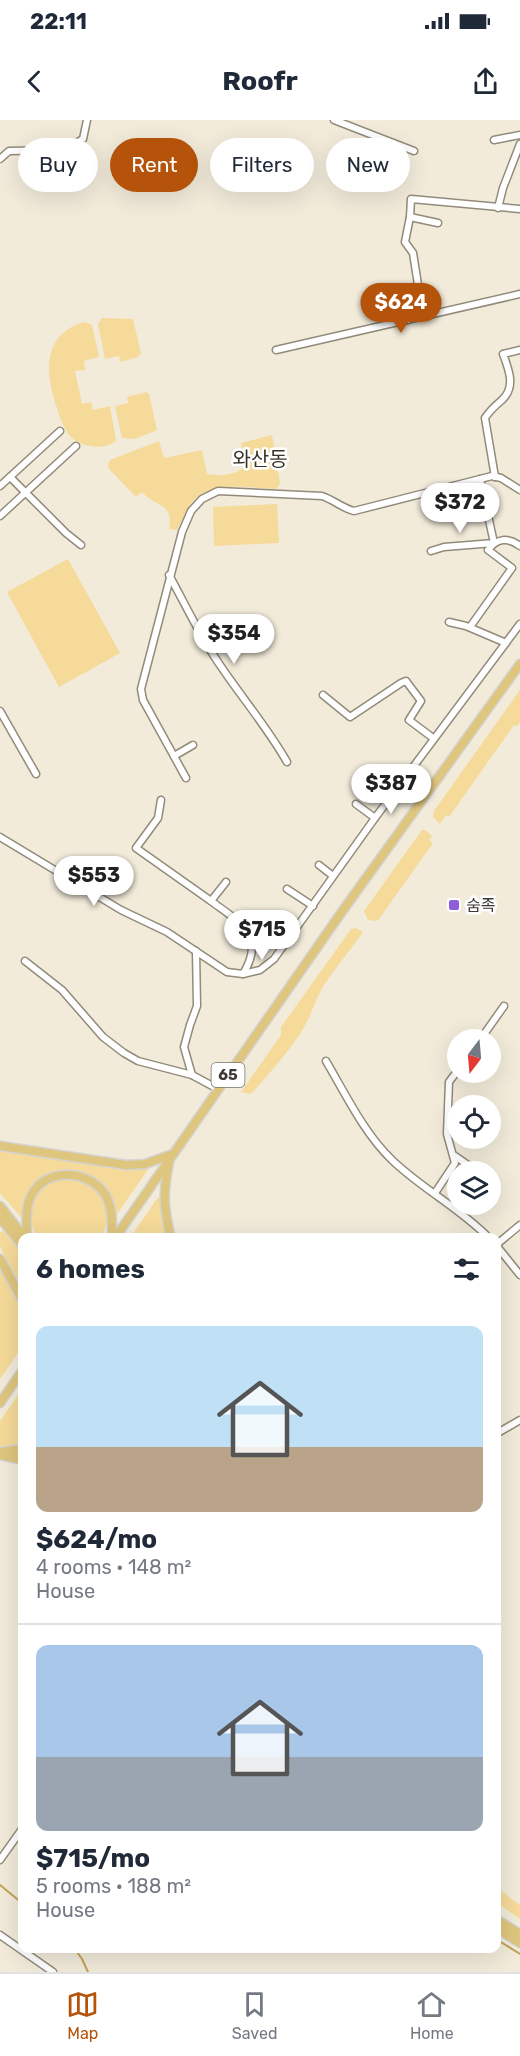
<!DOCTYPE html>
<html lang="en">
<head>
<meta charset="utf-8">
<style>
  :root { --surface:#fff; --page:#f2f2f3; --text:#1f2937; --muted:#747a83; --line:#e0e1e3; --accent:#b45309 }
  body { margin:0; font-family:Rubik,"Noto Sans KR",sans-serif; background:var(--page); color:var(--text); height:100vh; display:flex; flex-direction:column; font-size:22px; white-space:nowrap }
  * { box-sizing:border-box; margin:0 }
  p { font-size:20px; color:var(--muted) }
  .icon { flex:none; width:33px; height:33px; fill:none; stroke:currentColor; stroke-width:2; stroke-linecap:round; stroke-linejoin:round }
  .map { position:relative; flex:1; overflow:hidden }
  .drawer { position:absolute; left:18px; top:1113px; width:483px; height:720px; display:flex; flex-direction:column; background:var(--surface); border-radius:12px; box-shadow:0 6px 24px #0002 }
  .drawer>* { flex:none }
  .hud { position:absolute; left:18px; top:18px; width:484px; height:54px; display:flex; gap:12px }
  .needle { width:39px; rotate:196deg }
  .buttons { position:absolute; left:447px; top:909px; display:grid; gap:12px }
  .buttons a { display:grid; place-items:center; width:54px; height:54px; border-radius:50%; background:var(--surface); box-shadow:0 6px 24px #0002; font-size:30px }
  .price { position:absolute; translate:-50% -51px; padding:0 14px; border-radius:21px; background:#fff; color:#222; font-size:20px; line-height:39px; filter:drop-shadow(0 2px 3px #0008) }
  .price::after { content:''; position:absolute; left:50%; top:36px; width:18px; height:14px; margin-left:-9px; background:inherit; clip-path:polygon(0 0,100% 0,50% 100%) }
  .price.current { background:var(--accent); color:#fff }
  ul { padding:0; list-style:none }
  li { display:grid; align-content:center; gap:12px; height:318px; padding:0 18px }
  li+li { border-top:2px solid var(--line) }
  li span { display:grid; place-items:center; height:186px; border-radius:12px; color:#555 }
  li>.icon { margin-inline-start:auto }
  span .icon { width:108px; height:108px; fill:#fffc; stroke-width:1 }
  li b { font-size:26px }
  h2 { display:flex; justify-content:space-between; align-items:center; height:72px; padding:0 18px; font-size:26px }
  .pill { padding:0 21px; border-radius:27px; background:var(--surface); box-shadow:0 6px 24px #0002; font-size:21px; line-height:54px }
  .pill.current { background:var(--accent); color:#fff }
  .status { display:flex; justify-content:space-between; align-items:center; height:42px; padding:0 30px; background:var(--surface); direction:ltr }
  .status svg { height:16px; fill:currentColor }
  header { display:flex; justify-content:space-between; align-items:center; height:78px; padding:0 18px; background:var(--surface); font-size:27px; font-weight:700 }
  .menu { display:flex; justify-content:space-around; align-items:center; height:84px; border-top:2px solid var(--line); background:var(--surface); font-size:16px; color:var(--muted) }
  .menu a { display:grid; justify-items:center; gap:3px }
  .menu .current { color:var(--accent) }
  .map>svg:first-child { display:block }
</style>
</head>
<body>
<div class="status"><b>22:11</b><svg viewBox="0 0 49 12"><path d="M0 12V9h3v3zM5 12V6h3v6zM10 12V3h3v9zM15 12V0h3v12zM26 1h20v11H26zM47 4h2v5h-2z"/></svg></div>
<header><svg class="icon" aria-label="back" viewBox="0 0 24 24"><path d="M15 5l-7 7 7 7"/></svg>Roofr<svg class="icon" aria-label="share" viewBox="0 0 24 24"><path d="M12 15V3M7 8l5-5 5 5M5 13v7h14v-7"/></svg></header>
<div class="map">
<svg width="520" height="1852" viewBox="0 0 520 1852">
  <rect width="100%" height="100%" fill="#f2ebda"/>
  <g fill="#f5da99">
    <path d="M102,198l31,1 8,35 -3,3 -18,5 -1,-6 -14,3 -7,-35z"/>
    <path d="M85,202l7,3 7,32 -15,4 1,9 -10,1 7,33 9,-2 2,8 17,-4 6,35c-12,10 -37,6 -47,-6 -6,-8 -10,-20 -13,-30 -11,-34 -13,-72 29,-83z"/>
    <path d="M146,272l3,2 8,36 -22,9 -13,-1 -7,-32 13,-3 -1,-6z"/>
    <path d="M272,315l8,49 -4,5c-26,-1 -69,-10 -86,16 -5,8 -9,17 -13,25l-8,-1c5,-28 -15,-22 -27,-37l-6,5 -27,-28 -1,-5 2,-4 49,-19 5,17 38,-8 5,24c9,1 17,2 26,-1 5,-1 8,-5 13,-6l-5,-24z"/>
    <path d="M277,384l2,39 -65,3 -1,-39z"/>
    <path d="M68,439l52,94 -61,34 -52,-95z"/>
    <path d="M520,570v32l-3,4 -3,-1 -65,92 -3,-2 -6,9 -7,-7 1,-6z"/>
    <path d="M422,710h3l7,6 -3,4 4,3 -54,76 -3,2 -8,-1 -4,-9z"/>
    <path d="M356,808l7,4c-14,20 -28,36 -41,56 -8,15 -12,31 -22,46 -14,21 -32,41 -49,60l-10,-2 40,-57v-8l70,-98z"/>
    <path d="M0,1029l151,16 -36,52c-5,-10 -8,-25 -15,-34 -10,-13 -44,-19 -55,-5 -10,12 -14,29 -23,40l-22,-25z"/>
    <path d="M61,1058l22,2 18,14 6,14 1,12 -6,17 -64,1c-17,-28 -4,-49 23,-60z"/>
    <path d="M159,1077l9,40 -38,1 26,-38z"/>
    <path d="M3,1111l19,22v40l-22,-47v-14z"/>
    <path d="M0,1145l22,39v43l-22,32z"/>
    <path d="M22,1269v56l-22,1v-25z"/>
    <path d="M497,1768l23,17v14l-23,-16z"/>
  </g>
  <g fill="none" stroke-linecap="round" stroke-linejoin="round">
    <g stroke="#c2a356" stroke-width="2">
      <path d="M0,1765l22,18"/>
      <path d="M496,1819l24,15"/>
      <path d="M74,1828l8,11 6,13"/>
    </g>
    <defs>
      <g id="minor">
        <path d="M334,0l80,31"/>
        <path d="M494,20l26,-5"/>
        <path d="M0,39l9,-8 55,-1 19,-11 4,-19"/>
        <path d="M498,88l5,-20 17,-44"/>
        <path d="M410,97l28,6"/>
        <path d="M408,200l-6,-25 17,-4 -6,-38 -8,-11 5,-25 1,-18 109,10"/>
        <path d="M276,230l244,-56"/>
        <path d="M10,357l56,56 15,12"/>
        <path d="M495,357l-10,-59c5,-8 10,-12 17,-18 14,-13 7,-30 1,-46l17,-4"/>
        <path d="M0,366l60,-55"/>
        <path d="M0,396l76,-70"/>
        <path d="M431,431l13,-4 50,-4 -14,-64"/>
        <path d="M169,455c15,27 28,55 45,81 23,36 52,69 73,106"/>
        <path d="M449,502l17,4 40,17"/>
        <path d="M470,507l42,-59 -24,-18c9,-12 20,-13 32,-4"/>
        <path d="M323,575l27,22 51,-34 5,-2 15,20 -12,19 24,18"/>
        <path d="M0,591l36,63"/>
        <path d="M174,636l19,-11"/>
        <path d="M186,658l-43,-78 -2,-11 41,-157 9,-21 11,-12 16,-8 104,5c12,4 20,12 32,15l138,-35 9,2 19,12"/>
        <path d="M161,680l-3,18 -22,30 75,53"/>
        <path d="M356,684l19,14"/>
        <path d="M0,717l121,73 46,22 60,40 16,2c24,-39 -4,-52 -32,-73l15,-19"/>
        <path d="M319,745l14,11"/>
        <path d="M287,769l26,17"/>
        <path d="M25,841l37,29 41,47 21,16 14,8 54,14 26,14"/>
        <path d="M243,854l17,-4 14,-11 101,-141 145,-194"/>
        <path d="M480,920l24,-34"/>
        <path d="M326,941c20,34 38,72 66,99 30,29 68,48 97,78"/>
        <path d="M192,955l-8,-28 6,-22 7,-19 -1,-55"/>
        <path d="M455,1036l23,16"/>
        <path d="M435,1073l20,-30 -8,-29 2,-52 9,-12"/>
        <path d="M496,1125l24,30"/>
        <path d="M496,1125l24,-20"/>
        <path d="M496,1314l24,-14"/>
        <path d="M0,1740l22,-31"/>
        <path d="M0,1815l53,37"/>
      </g>
      <g id="major">
        <path d="M0,1026l126,19 19,-1 25,-9"/>
        <path d="M169,1042c-6,31 -6,44 2,76"/>
        <path d="M0,1086l25,32"/>
        <path d="M0,1098l22,27"/>
        <path d="M27,1118c0,-12 -2,-26 2,-37 11,-33 56,-34 75,-8 9,13 8,29 8,45"/>
        <path d="M115,1118l226,-325 179,-249"/>
        <path d="M0,1139l22,40"/>
        <path d="M0,1283l22,-32"/>
        <path d="M0,1332l22,-3"/>
        <path d="M0,1335l22,5"/>
        <path d="M496,1799l24,15"/>
        <path d="M496,1808l24,15"/>
      </g>
    </defs>
    <use href="#minor" stroke="#928b7b" stroke-width="9"/>
    <use href="#major" stroke="#d4d3d2" stroke-width="11"/>
    <use href="#minor" stroke="#fff" stroke-width="6"/>
    <use href="#major" stroke="#dfc67e" stroke-width="8"/>
  </g>
  <rect fill="#8c5fd8" stroke="#fff" stroke-width="2" x="448" y="779" width="12" height="12" rx="3"/>
  <g text-anchor="middle" dominant-baseline="central" stroke-width="5" stroke-linejoin="round" paint-order="stroke">
    <rect fill="#fff" stroke="#76746f" stroke-width="1.5" x="211.5" y="943" width="33" height="24" rx="4.5"/>
    <g font-size="15" font-weight="bold" fill="#3b3831">
      <text x="228" y="955">65</text>
    </g>
    <g font-size="16" fill="#3b3831" stroke="#fff" text-anchor="start">
      <text x="466" y="785">숨족</text>
    </g>
    <g font-size="20" fill="#393325" stroke="#fff">
      <text x="260" y="339">와산동</text>
    </g>
  </g>
</svg>
<div class="buttons">
<a><svg class="needle" viewBox="-14 -14 28 28"><path d="M0-13l5 13h-10z" fill="#e53935"/><path d="M0 13l5-13h-10z" fill="#747a83"/></svg></a>
<a><svg class="icon" aria-label="locate" viewBox="0 0 24 24"><circle cx="12" cy="12" r="6"/><path d="M12 2v4M12 18v4M2 12h4M18 12h4"/></svg></a>
<a><svg class="icon" aria-label="layers" viewBox="0 0 24 24"><path d="M12 4l9 5-9 5-9-5zM3 14l9 5 9-5"/></svg></a>
</div>
<b class="price current" style="left:401px;top:214px">$624</b>
<b class="price" style="left:460px;top:414px">$372</b>
<b class="price" style="left:234px;top:545px">$354</b>
<b class="price" style="left:391px;top:695px">$387</b>
<b class="price" style="left:94px;top:787px">$553</b>
<b class="price" style="left:262px;top:841px">$715</b>
<div class="hud">
<a class="pill">Buy</a>
<a class="pill current">Rent</a>
<a class="pill">Filters</a>
<a class="pill">New</a>
</div>
<section class="drawer">
<h2>6 homes<svg class="icon" aria-label="filters" viewBox="0 0 24 24"><path d="M4 7h16M4 17h16"/><circle cx="9" cy="7" r="2"/><circle cx="15" cy="17" r="2"/></svg></h2>
<ul>
<li><span style="background:linear-gradient(#bfe0f5 65%,#b9a48a 0)"><svg class="icon" aria-label="home" viewBox="0 0 24 24"><path d="M3 11l9-7 9 7M6 9v11h12V9"/></svg></span><div><b>$624/mo</b><p>4 rooms · 148 m²</p><p>House</p></div></li>
<li><span style="background:linear-gradient(#a9c7e8 60%,#9aa5b1 0)"><svg class="icon" aria-label="home" viewBox="0 0 24 24"><path d="M3 11l9-7 9 7M6 9v11h12V9"/></svg></span><div><b>$715/mo</b><p>5 rooms · 188 m²</p><p>House</p></div></li>
</ul>
</section>
</div>
<nav class="menu">
<a class="current"><svg class="icon" aria-label="map" viewBox="0 0 24 24"><path d="M3 6l6-2 6 2 6-2v14l-6 2-6-2-6 2zM9 4v14M15 6v14"/></svg>Map</a>
<a><svg class="icon" aria-label="saved" viewBox="0 0 24 24"><path d="M7 4h10v16l-5-4-5 4z"/></svg>Saved</a>
<a><svg class="icon" aria-label="home" viewBox="0 0 24 24"><path d="M3 11l9-7 9 7M6 9v11h12V9"/></svg>Home</a>
</nav>
</body>
</html>
